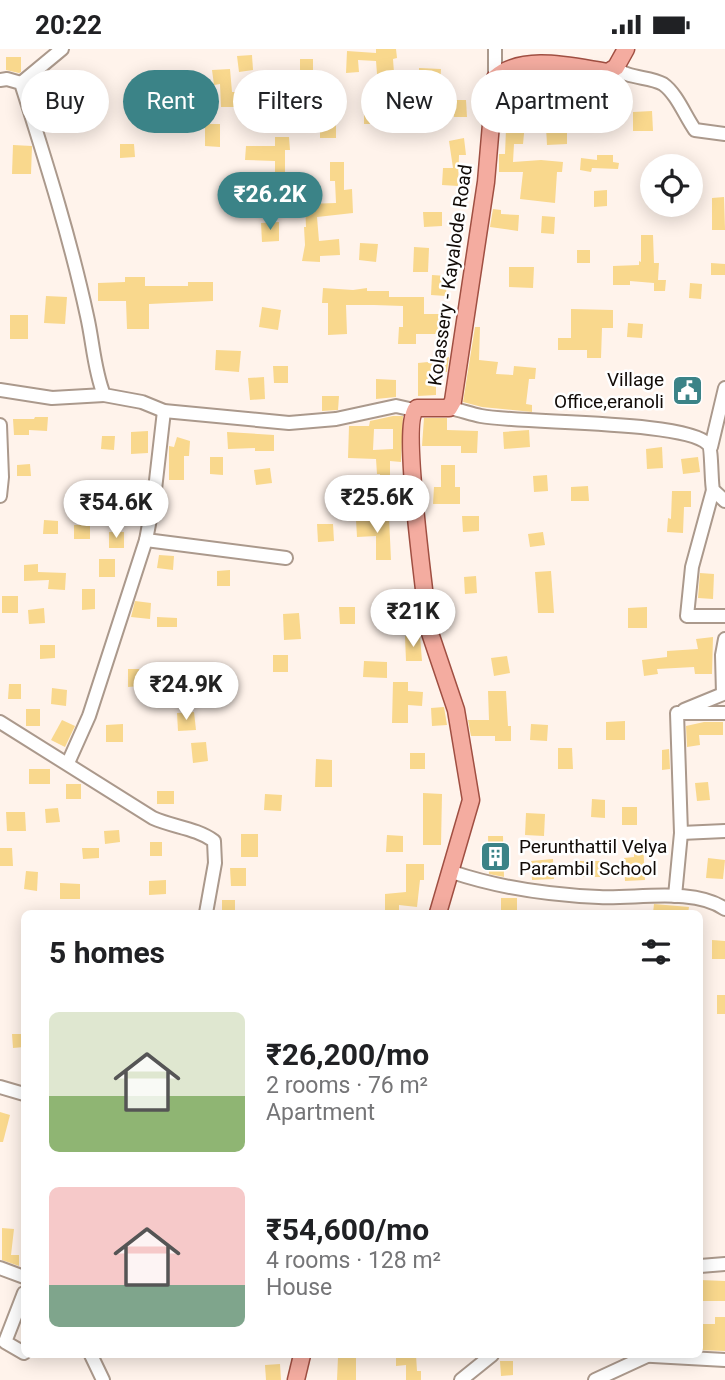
<!DOCTYPE html>
<html lang="en">
<head>
<meta charset="utf-8">
<style>
  :root { --surface:#fff; --page:#f6f6f6; --text:#202124; --muted:#757577; --accent:#3b8387 }
  body { margin:0; font-family:Roboto,sans-serif; background:var(--page); color:var(--text); height:100vh; display:flex; flex-direction:column; font-size:26px; white-space:nowrap }
  * { box-sizing:border-box; margin:0 }
  p { font-size:23px; color:var(--muted) }
  .icon { flex:none; width:38px; height:38px; fill:none; stroke:currentColor; stroke-width:2; stroke-linecap:round; stroke-linejoin:round }
  .map { position:relative; flex:1; overflow:hidden }
  .sheet { position:absolute; left:21px; top:861px; width:682px; height:448px; display:flex; flex-direction:column; background:var(--surface); border-radius:10px; box-shadow:0 4px 18px #0003 }
  .sheet>* { flex:none }
  .hud { position:absolute; left:21px; top:21px; width:684px; height:63px; display:flex; gap:14px }
  .tools { position:absolute; left:640px; top:105px; display:grid; gap:14px }
  .tools a { display:grid; place-items:center; width:63px; height:63px; border-radius:50%; background:var(--surface); box-shadow:0 4px 18px #0003; font-size:35px }
  .price { position:absolute; translate:-50% -60px; padding:0 16px; border-radius:24px; background:#fff; color:#222; font-size:23px; line-height:46px; filter:drop-shadow(0 2px 4px #0008) }
  .price::after { content:''; position:absolute; left:50%; top:42px; width:21px; height:16px; margin-left:-10px; background:inherit; clip-path:polygon(0 0,100% 0,50% 100%) }
  .price.active { background:var(--accent); color:#fff }
  ul { padding:0; list-style:none }
  li { display:flex; align-items:center; gap:21px; height:175px; padding:0 28px }
  li span { display:grid; place-items:center; flex:none; width:196px; height:140px; border-radius:10px; color:#555 }
  li>.icon { margin-inline-start:auto }
  span .icon { width:84px; height:84px; fill:#fffc; stroke-width:1 }
  li b { font-size:30px }
  h2 { display:flex; justify-content:space-between; align-items:center; height:84px; padding:0 28px; font-size:30px }
  .pill { padding:0 24px; border-radius:32px; background:var(--surface); box-shadow:0 4px 18px #0003; font-size:24px; line-height:63px }
  .pill.active { background:var(--accent); color:#fff }
  .status { display:flex; justify-content:space-between; align-items:center; height:49px; padding:0 35px; background:var(--surface); direction:ltr }
  .status svg { height:19px; fill:currentColor }
  .map>svg:first-child { display:block }
</style>
</head>
<body>
<div class="status"><b>20:22</b><svg viewBox="0 0 49 12"><path d="M0 12V9h3v3zM5 12V6h3v6zM10 12V3h3v9zM15 12V0h3v12zM26 1h20v11H26zM47 4h2v5h-2z"/></svg></div>
<div class="map">
<svg width="725" height="1331" viewBox="0 0 725 1331">
  <rect width="100%" height="100%" fill="#fff3eb"/>
  <g fill="#f9d88d" fill-rule="evenodd">
    <path d="M376,0h20l1,9 -4,1 1,14 -17,1 -1,-13 -18,-1 1,12 -13,1 1,-22 29,2z"/>
    <path d="M252,6l1,15 -14,2 -2,-16z"/>
    <path d="M6,8h15v15l-2,1 -13,-3z"/>
    <rect x="300" y="10" width="13" height="18"/>
    <path d="M419,19l22,1 -1,17 -21,-1z"/>
    <path d="M230,20l2,23h3l1,15h-15l-1,-23 -6,1 -2,-15z"/>
    <path d="M544,25l13,1v34h-14z"/>
    <path d="M303,48h14l1,21h-15z"/>
    <path d="M46,50l18,1v18h-18z"/>
    <path d="M180,51l1,12h5v11l-31,1 -1,-21z"/>
    <path d="M454,51h12l1,17h-13z"/>
    <path d="M514,52l13,1 -4,42h-9l-1,18 28,-2 22,2 -1,10h-5l-2,31 -35,-4 3,-27h-24v-18h6l1,-25 6,1z"/>
    <path d="M364,55h16l-1,20h-15z"/>
    <path d="M652,62l1,20h-20v-19z"/>
    <path d="M205,75h15v23l-15,-1z"/>
    <rect x="320" y="75" width="16" height="14"/>
    <path d="M546,78h21v17l-20,1z"/>
    <path d="M275,88h14l1,13h-5v22h-10v-11l-30,-1 1,-14h29z"/>
    <path d="M464,89l2,17h-7l-1,31 -16,-1 1,-17h10l-4,-27z"/>
    <path d="M120,95h14l1,13 -15,1z"/>
    <path d="M13,96l19,1 -1,28h-19z"/>
    <path d="M597,106h16v7l6,1 -1,6 -26,-1 -1,4 -11,-2 1,-12 16,2z"/>
    <path d="M330,113h14v28l8,-1 1,24 -36,4 2,24 20,-2 1,16 -20,1v6l-18,-1 3,-16 -1,-18h2l-1,-23 31,-1 -1,-22h-5z"/>
    <rect x="272" y="141" width="15" height="14"/>
    <path d="M607,141v16l-13,1v-16z"/>
    <path d="M724,148l1,33h-13v-32z"/>
    <path d="M493,160l8,1v4l18,1 -1,16 -28,-4z"/>
    <path d="M423,163h19v14l-18,1z"/>
    <path d="M542,167l13,1 -1,17 -13,-1z"/>
    <path d="M279,173v19l-17,1 -1,-19z"/>
    <path d="M641,186h12l1,28h5l-1,17h8l-1,11h-11v-8l-24,-2v4h-17v-19l26,-1v-4l2,1z"/>
    <path d="M360,194l18,1 -2,18 -17,-2z"/>
    <path d="M414,198l15,1 -1,24h-15z"/>
    <rect x="577" y="201" width="13" height="13"/>
    <path d="M711,214l14,1v11h-14z"/>
    <path d="M509,218h25l-1,21 -24,-1z"/>
    <path d="M432,226l15,1 -1,20 -15,-1z"/>
    <path d="M125,228h20v9h43v-4h25v19l-64,3v25h-22l-1,-28h-28v-18l27,-1z"/>
    <path d="M690,234l12,1 -1,15 -12,-1z"/>
    <path d="M323,239l30,2 14,-2v3h22v6h35v17h23v20h-31v10h-18l1,-17h4v-21l-29,-1h-28l1,29 -19,1v-32h-6z"/>
    <path d="M46,247l21,1 -2,27 -21,-1z"/>
    <path d="M262,258l19,3 -3,20 -19,-3z"/>
    <path d="M571,260l42,1v18h-11l-1,30h-14v-8h-29v-12h13z"/>
    <rect x="10" y="266" width="18" height="24"/>
    <path d="M628,274l15,1 -1,14 -15,-1z"/>
    <path d="M475,278h5l-1,33 19,2 -2,12 17,1 1,-9 22,2 -1,11h-6l-3,25 6,1v7l-50,-5 -19,-5z"/>
    <path d="M216,301l25,1 -2,21 -24,-2z"/>
    <path d="M438,308h11l-2,15 -11,-1v24l-18,1v-33l20,-2z"/>
    <path d="M273,317h15v17h-14z"/>
    <path d="M264,328l1,22 -15,1 -2,-22z"/>
    <path d="M376,330l20,1v17l-20,2z"/>
    <path d="M678,330l18,1v21l-19,-1z"/>
    <path d="M322,347h17l-1,14 -16,1z"/>
    <path d="M393,367h10l-2,46 -11,-1v36h-10v-23h-3l-1,-15 -28,-1 1,-32h20l1,-5zM374,380h19v20l-20,1z"/>
    <path d="M35,368h13l-1,14 -18,-1v5h-15l-1,-16h21z"/>
    <path d="M424,369h23v12l31,1 -1,22h-16v-7h-39z"/>
    <path d="M529,381l1,17 -26,2 -1,-17z"/>
    <path d="M148,382v22l-17,1v-22z"/>
    <path d="M227,383l47,3v16h-19v-3l-27,1z"/>
    <path d="M102,387h13l-1,14 -13,-1z"/>
    <path d="M177,388l13,4 -1,15h-5v24h-15v-34l5,1z"/>
    <path d="M662,398l1,21 -16,1 -1,-20z"/>
    <path d="M210,408h13v18l-13,-1z"/>
    <path d="M698,408l2,15 -17,2 -2,-15z"/>
    <path d="M30,415l1,12h-14v-11z"/>
    <path d="M441,416h14v22h5v17h-27l1,-17h7z"/>
    <path d="M270,419l2,15 -16,2 -2,-15z"/>
    <path d="M547,426l1,16 -14,1 -1,-16z"/>
    <path d="M588,437l1,15h-18v-14z"/>
    <path d="M672,442h19v16h-7l-1,26 -16,-1 1,-14 3,1z"/>
    <rect x="111" y="448" width="15" height="13"/>
    <path d="M462,467h17v15l-16,1z"/>
    <path d="M375,468h14l2,43h-15v-24l-19,1 -1,-17 19,-1z"/>
    <path d="M44,471l14,1v13h-15z"/>
    <path d="M317,475h16l1,17 -16,1z"/>
    <rect x="74" y="476" width="16" height="14"/>
    <rect x="109" y="483" width="15" height="16"/>
    <path d="M543,483l2,13 -15,2 -2,-13z"/>
    <path d="M159,506l15,1 -1,14 -16,-2z"/>
    <rect x="99" y="510" width="16" height="18"/>
    <path d="M38,515v8l28,1 -1,17 -17,-1 1,-9 -25,1v-16z"/>
    <path d="M230,521v16h-13v-15z"/>
    <path d="M551,522l3,42h-16l-3,-41z"/>
    <path d="M700,524l14,1 -1,25 -15,-1z"/>
    <path d="M476,527l1,17 -12,1 -1,-17z"/>
    <path d="M82,540h13v20l-13,1z"/>
    <rect x="2" y="547" width="16" height="17"/>
    <path d="M135,552l16,2 -1,16 -19,-2z"/>
    <path d="M339,558h16v17h-15z"/>
    <path d="M647,558v21h-19v-20z"/>
    <path d="M44,559l1,15 -16,1 -1,-14z"/>
    <path d="M299,564l2,26 -17,1 -1,-26z"/>
    <path d="M157,568l20,1v9h-20z"/>
    <path d="M405,587h15l2,25h-16z"/>
    <path d="M713,588l-1,37h-17l-1,-7 -37,2 1,5 -14,2 -2,-16 25,-3v-6l31,-2 -2,-10z"/>
    <path d="M40,596h15v13l-15,1z"/>
    <rect x="273" y="606" width="15" height="17"/>
    <path d="M507,607l3,17 -16,3 -3,-18z"/>
    <path d="M364,612l23,1v16l-24,-1z"/>
    <path d="M128,620h11l1,17 -12,1z"/>
    <path d="M393,633h15v9l15,1 -1,14 -14,-1v18h-16z"/>
    <path d="M9,635h12v15h-13z"/>
    <path d="M52,639l15,2 -1,16 -15,-2z"/>
    <path d="M488,642h18l2,35h3v15h-16v-5h-24l-3,-16h21z"/>
    <path d="M444,658l3,18 -15,1 -1,-18z"/>
    <rect x="26" y="660" width="14" height="17"/>
    <path d="M194,663l2,18 -18,1 -1,-18z"/>
    <path d="M62,671l13,6 -10,21 -14,-7z"/>
    <path d="M625,672v19h-19v-18z"/>
    <path d="M704,673h19v13h-24l1,10 -13,2 -1,-21z"/>
    <path d="M123,675v18h-17v-17z"/>
    <path d="M531,675l17,1 -1,16 -17,-1z"/>
    <path d="M206,693l2,19 -15,2 -2,-20z"/>
    <path d="M558,699h14l1,21h-15z"/>
    <path d="M669,700l1,20 -8,1v-20z"/>
    <rect x="410" y="704" width="15" height="16"/>
    <path d="M316,710l16,1v27h-17z"/>
    <rect x="29" y="720" width="21" height="15"/>
    <path d="M708,733l2,18 -13,1 -2,-18z"/>
    <rect x="66" y="735" width="15" height="15"/>
    <rect x="157" y="742" width="17" height="13"/>
    <path d="M423,744l19,1 -1,51h-18z"/>
    <path d="M265,745l17,1 -1,16 -17,-1z"/>
    <path d="M592,750l13,1v18l-14,-1z"/>
    <rect x="622" y="758" width="15" height="18"/>
    <path d="M58,759l2,14 -14,1 -1,-14z"/>
    <path d="M6,763h19l1,19h-19z"/>
    <path d="M526,764l19,1 -1,22 -19,-1z"/>
    <path d="M119,781l1,12 -15,2 -1,-13z"/>
    <rect x="241" y="785" width="17" height="23"/>
    <path d="M387,786l16,1v16h-17z"/>
    <path d="M488,787h15l1,41 -15,-3z"/>
    <rect x="150" y="793" width="12" height="14"/>
    <path d="M634,793h9l2,38 -20,1 -1,-23 10,-1z"/>
    <path d="M0,799h12l1,18h-13z"/>
    <path d="M82,799h17v10l-16,1z"/>
    <path d="M708,809l17,2 -2,19 -17,-1z"/>
    <path d="M553,810l1,20 -22,1 -1,-19z"/>
    <path d="M580,812h21l-1,16h-20z"/>
    <path d="M406,815h18v16h-4l-3,27 -18,-2v5l-14,1v-17l21,-2z"/>
    <path d="M230,819h16v18h-15z"/>
    <path d="M26,822l12,1 -1,19 -13,-2z"/>
    <path d="M166,831v14l-17,1v-14z"/>
    <path d="M60,834l20,1v15h-20z"/>
    <rect x="501" y="849" width="16" height="15"/>
    <rect x="222" y="851" width="13" height="13"/>
    <path d="M654,855l35,3 -1,6h-35z"/>
    <path d="M712,891l13,1v18h-13z"/>
    <rect x="717" y="946" width="8" height="19"/>
    <path d="M12,985h12v13l-11,1z"/>
    <path d="M0,1063l10,3 -7,27h-3z"/>
    <path d="M2,1179l12,1 -3,26h8v11l-17,-6z"/>
    <path d="M700,1231l25,1v20h-25z"/>
    <path d="M715,1268h10v34l-25,-1v-26h15z"/>
    <path d="M396,1306h20l1,16h4v9h-15v-15l-10,1z"/>
    <path d="M338,1308h18v23h-19z"/>
    <path d="M500,1312h13v14l-12,1z"/>
    <path d="M280,1315l1,16h-15l-1,-15z"/>
  </g>
  <g fill="none" stroke-linecap="round" stroke-linejoin="round">
    <defs>
      <g id="minor">
        <path d="M616,18c10,12 33,9 47,17 14,10 22,32 32,46l30,4"/>
        <path d="M495,29v-29"/>
        <path d="M0,31l7,-1 14,4c24,76 49,154 66,233 6,26 7,54 17,79l38,7 22,9 125,12 47,-4 60,-13 18,4"/>
        <path d="M21,34l41,-34"/>
        <path d="M0,341l52,8 52,-3"/>
        <path d="M450,359c10,2 21,6 31,8 42,8 204,4 227,28 4,4 3,37 5,46l12,11"/>
        <path d="M0,376l2,52 -2,19"/>
        <path d="M711,398l14,-59"/>
        <path d="M713,441l-21,77 -5,49h38"/>
        <path d="M146,491l140,18"/>
        <path d="M684,661l39,-16 -1,-39 3,-16"/>
        <path d="M0,673l153,96c20,9 43,10 61,23l1,22 -9,50"/>
        <path d="M68,714l21,-47 57,-176 8,-42 10,-87"/>
        <path d="M681,784l44,-2"/>
        <path d="M452,823c48,16 96,23 147,25 37,2 95,-10 126,12"/>
        <path d="M675,847l6,-63 -4,-120h48"/>
        <path d="M0,1038l24,7"/>
        <path d="M700,1217l25,-2"/>
        <path d="M0,1219l24,9"/>
        <path d="M24,1244l-19,49 19,11"/>
        <path d="M91,1306l12,25"/>
        <path d="M635,1306l90,5"/>
        <path d="M461,1331l31,-25"/>
        <path d="M595,1331l52,-24"/>
      </g>
      <g id="major">
        <path d="M438,864l33,-113 -15,-90 -27,-80 -2,-12c-2,-31 -27,-196 -10,-210h32l4,-7 33,-219 9,-104c28,-25 79,-11 113,-6l8,-5 10,-18"/>
        <path d="M296,1331l6,-25"/>
      </g>
    </defs>
    <use href="#minor" stroke="#ab998c" stroke-width="16"/>
    <use href="#major" stroke="#a04f42" stroke-width="19"/>
    <use href="#minor" stroke="#fff" stroke-width="12"/>
    <use href="#major" stroke="#f4aca0" stroke-width="16"/>
  </g>
  <defs>
    <symbol id="civic-square" viewBox="-11 -11 22 22"><rect x="-9" y="-9" width="18" height="18" rx="4" fill="#3b8387" stroke="#fff"/><path d="M-.6-6.5H3V-4.5H.6V-3L4-1V1h2V6H-6V1h2V-1L-.6-3ZM-1.2 2.5V6h2.4V2.5Z" fill="#fff"/></symbol>
    <symbol id="building-square" viewBox="-11 -11 22 22"><rect x="-9" y="-9" width="18" height="18" rx="4" fill="#3b8387" stroke="#fff"/><path d="M-4-6H4V6H1V3H-1V6H-4ZM-2.5-4.3h1.7v1.8h-1.7ZM.8-4.3h1.7v1.8H.8ZM-2.5-1h1.7V.8h-1.7ZM.8-1h1.7V.8H.8Z" fill="#fff"/></symbol>
  </defs>
  <g fill-rule="evenodd">
    <use href="#civic-square" x="670" y="324" width="35" height="35"/>
    <use href="#building-square" x="478" y="790" width="35" height="35"/>
  </g>
  <g text-anchor="middle" dominant-baseline="central" stroke-width="5" stroke-linejoin="round" paint-order="stroke">
    <g font-size="19" fill="#110b07" stroke="#fff">
      <text transform="translate(450 226) rotate(-82)">Kolassery - Kayalode Road</text>
    </g>
    <g font-size="19" fill="#110b07" stroke="#fff" text-anchor="end">
      <text x="664" y="330">Village<tspan x="664" dy="22">Office,eranoli</tspan></text>
      <text x="519" y="797" text-anchor="start">Perunthattil Velya<tspan x="519" dy="22">Parambil School</tspan></text>
    </g>
  </g>
</svg>
<div class="tools">
<a><svg class="icon" aria-label="locate" viewBox="0 0 24 24"><circle cx="12" cy="12" r="6"/><path d="M12 2v4M12 18v4M2 12h4M18 12h4"/></svg></a>
</div>
<b class="price active" style="left:270px;top:183px">₹26.2K</b>
<b class="price" style="left:377px;top:486px">₹25.6K</b>
<b class="price" style="left:116px;top:491px">₹54.6K</b>
<b class="price" style="left:413px;top:600px">₹21K</b>
<b class="price" style="left:186px;top:673px">₹24.9K</b>
<div class="hud">
<a class="pill">Buy</a>
<a class="pill active">Rent</a>
<a class="pill">Filters</a>
<a class="pill">New</a>
<a class="pill">Apartment</a>
</div>
<section class="sheet">
<h2>5 homes<svg class="icon" aria-label="filters" viewBox="0 0 24 24"><path d="M4 7h16M4 17h16"/><circle cx="9" cy="7" r="2"/><circle cx="15" cy="17" r="2"/></svg></h2>
<ul>
<li><span style="background:linear-gradient(#dfe7d0 60%,#8fb573 0)"><svg class="icon" aria-label="home" viewBox="0 0 24 24"><path d="M3 11l9-7 9 7M6 9v11h12V9"/></svg></span><div><b>₹26,200/mo</b><p>2 rooms · 76 m²</p><p>Apartment</p></div></li>
<li><span style="background:linear-gradient(#f6c9c9 70%,#7fa58c 0)"><svg class="icon" aria-label="home" viewBox="0 0 24 24"><path d="M3 11l9-7 9 7M6 9v11h12V9"/></svg></span><div><b>₹54,600/mo</b><p>4 rooms · 128 m²</p><p>House</p></div></li>
</ul>
</section>
</div>
</body>
</html>
